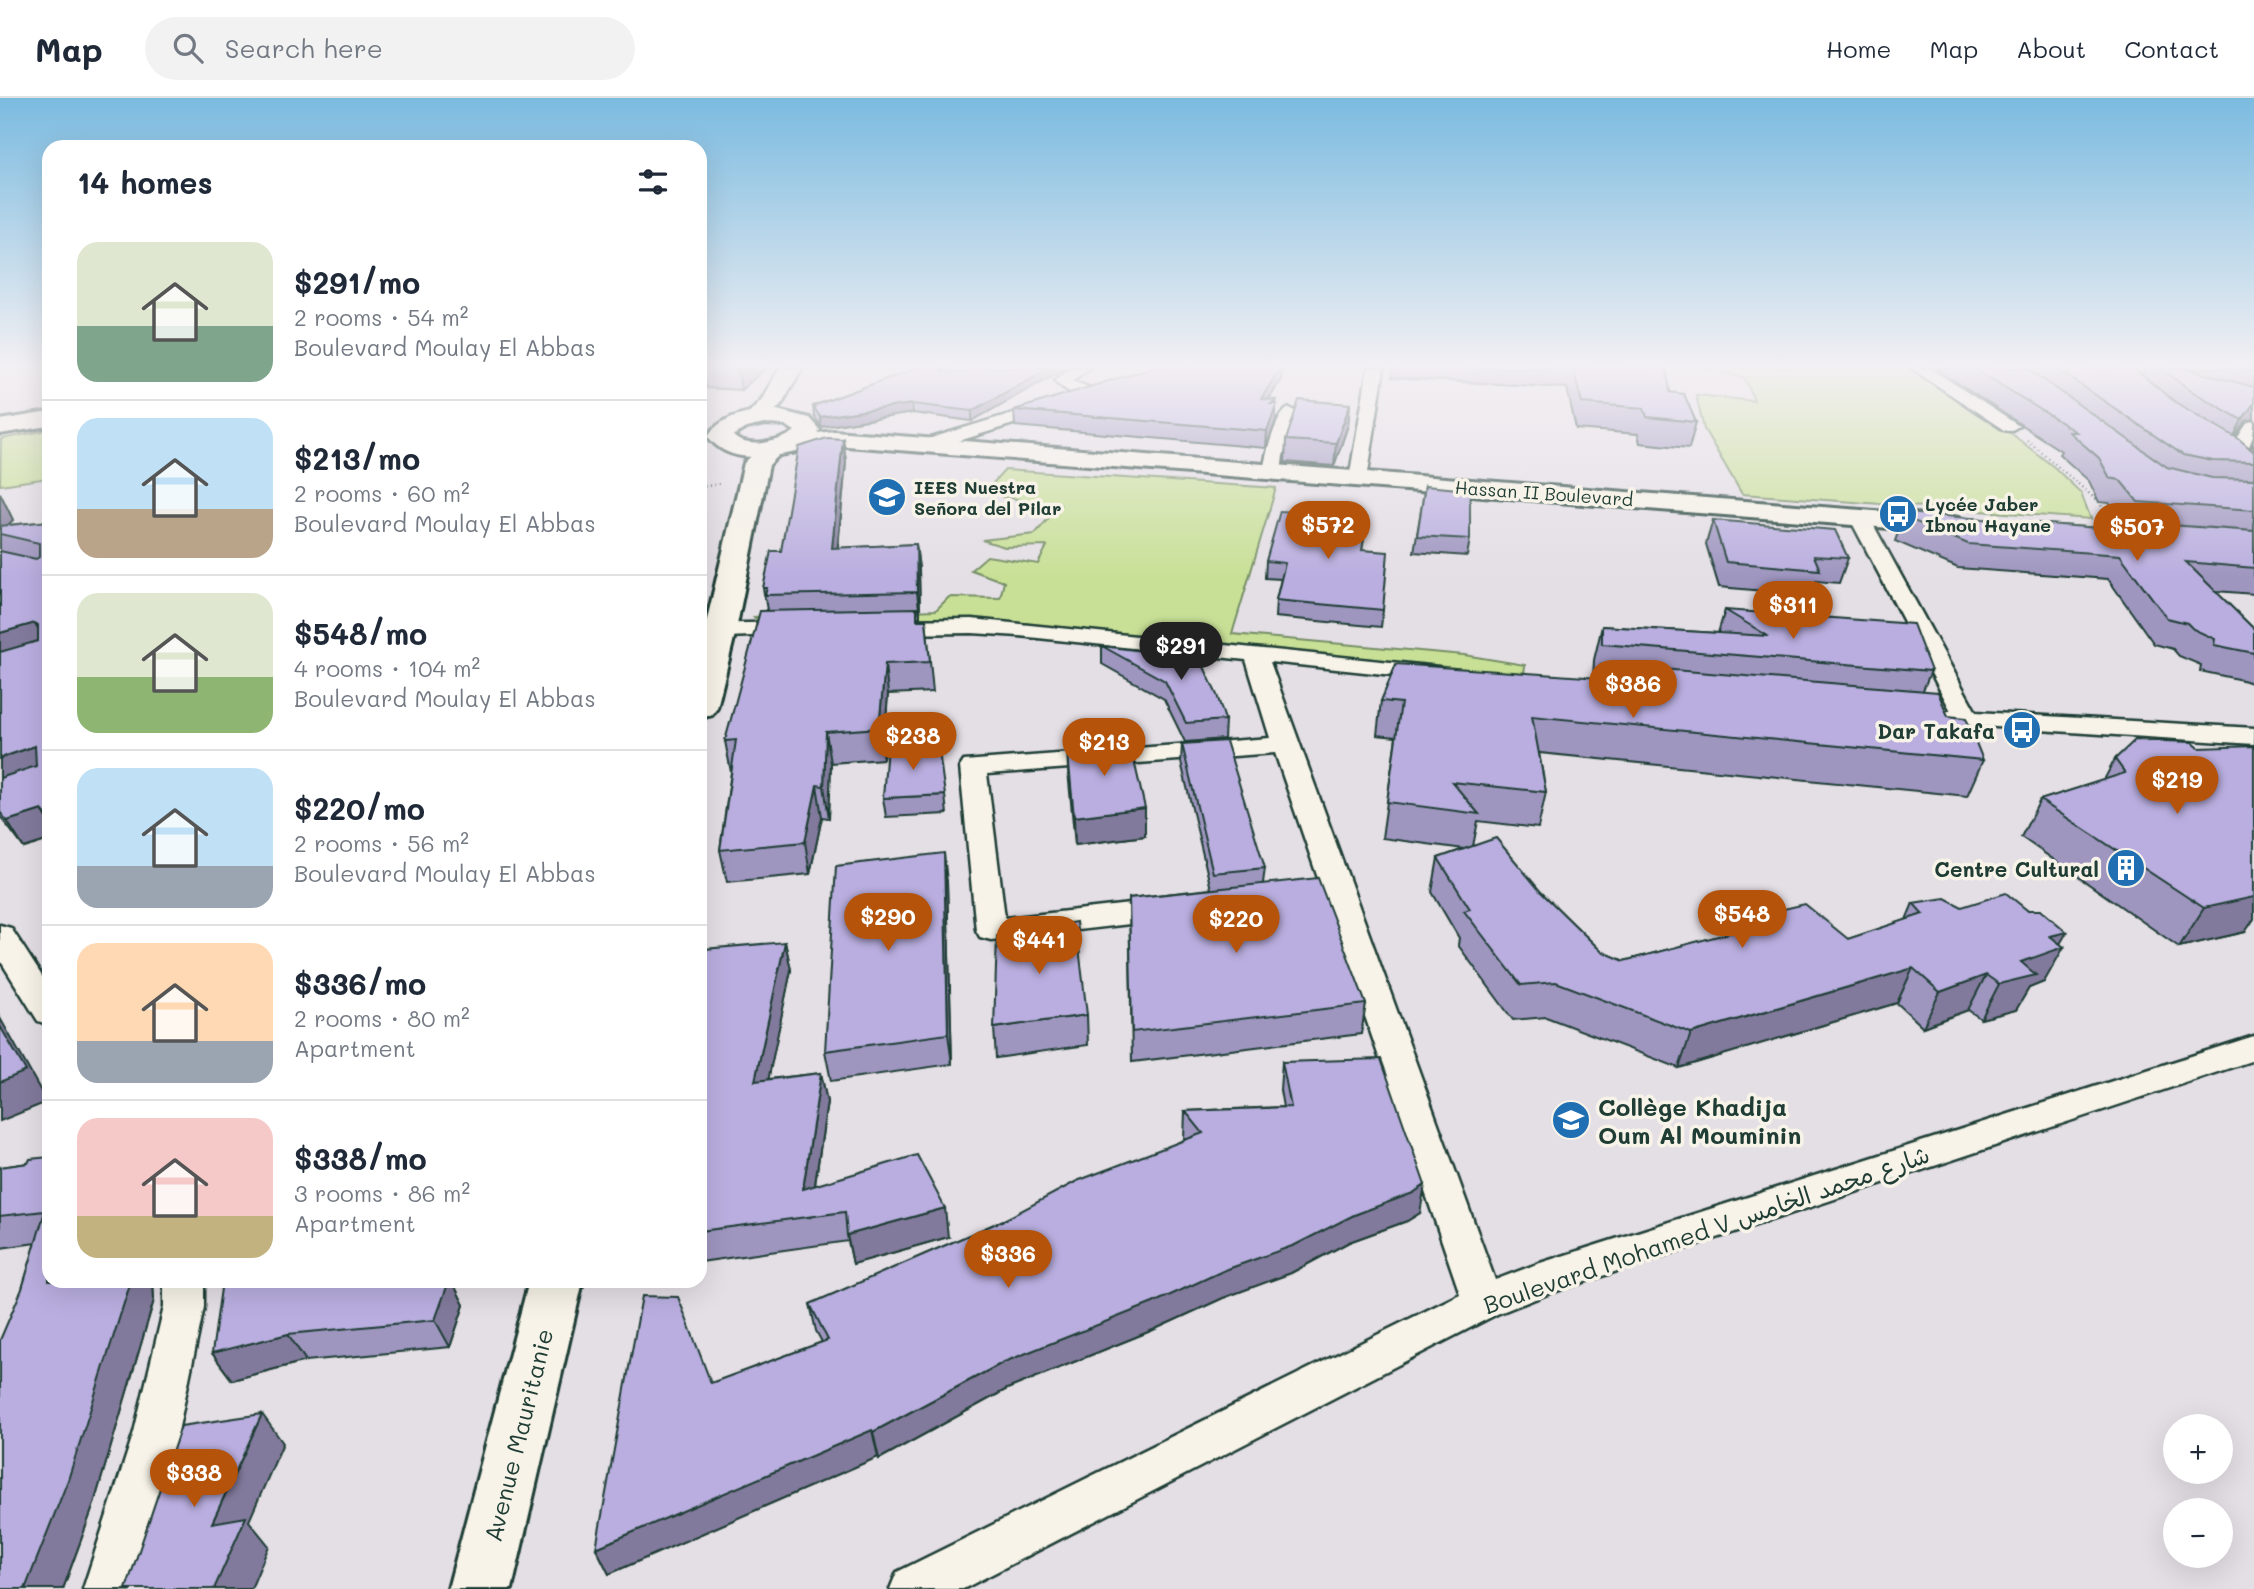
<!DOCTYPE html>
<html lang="en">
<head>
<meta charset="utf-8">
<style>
  :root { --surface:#fff; --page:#f2f2f3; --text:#1f2937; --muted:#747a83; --line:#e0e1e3; --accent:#b45309 }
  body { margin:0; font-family:Mali,"Playpen Sans Arabic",sans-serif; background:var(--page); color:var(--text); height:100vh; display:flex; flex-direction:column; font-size:26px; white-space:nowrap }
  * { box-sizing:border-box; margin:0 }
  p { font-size:23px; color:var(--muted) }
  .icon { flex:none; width:38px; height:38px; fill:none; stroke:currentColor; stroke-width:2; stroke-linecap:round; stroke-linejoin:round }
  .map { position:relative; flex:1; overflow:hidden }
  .panel { position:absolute; left:42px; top:42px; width:665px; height:1148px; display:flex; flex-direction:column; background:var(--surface); border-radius:21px; box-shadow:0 7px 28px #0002 }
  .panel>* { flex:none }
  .tools { position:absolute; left:2163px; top:1316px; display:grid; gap:14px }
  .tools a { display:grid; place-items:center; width:70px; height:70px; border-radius:50%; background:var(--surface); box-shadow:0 7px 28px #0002; font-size:35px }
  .price { position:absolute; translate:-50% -60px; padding:0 16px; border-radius:24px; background:var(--accent); color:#fff; font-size:23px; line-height:46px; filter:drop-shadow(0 2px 4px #0008) }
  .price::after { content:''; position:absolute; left:50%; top:42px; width:21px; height:16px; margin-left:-10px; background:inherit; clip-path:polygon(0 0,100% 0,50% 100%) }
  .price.active { background:#222; color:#fff }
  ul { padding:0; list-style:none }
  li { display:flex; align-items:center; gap:21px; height:175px; padding:0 35px }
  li+li { border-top:2px solid var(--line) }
  li span { display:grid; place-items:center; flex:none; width:196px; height:140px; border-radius:21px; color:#555 }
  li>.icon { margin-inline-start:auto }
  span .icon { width:84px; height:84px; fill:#fffc; stroke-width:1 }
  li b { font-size:30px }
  h2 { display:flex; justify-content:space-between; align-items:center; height:84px; padding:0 35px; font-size:30px }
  header { display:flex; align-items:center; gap:42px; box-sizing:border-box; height:98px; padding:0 35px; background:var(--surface); border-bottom:2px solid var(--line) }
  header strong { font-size:33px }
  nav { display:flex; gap:38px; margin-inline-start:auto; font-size:24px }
  .search { width:490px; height:63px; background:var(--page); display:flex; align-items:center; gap:18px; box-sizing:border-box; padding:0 24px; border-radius:38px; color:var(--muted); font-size:26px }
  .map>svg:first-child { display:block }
</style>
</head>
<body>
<header>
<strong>Map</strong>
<div class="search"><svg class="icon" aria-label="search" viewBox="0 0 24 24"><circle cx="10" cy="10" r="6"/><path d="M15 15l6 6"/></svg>Search here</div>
<nav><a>Home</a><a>Map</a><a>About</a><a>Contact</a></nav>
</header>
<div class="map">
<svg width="2254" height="1491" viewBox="0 0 2254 1491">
  <rect width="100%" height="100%" fill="#e4dee5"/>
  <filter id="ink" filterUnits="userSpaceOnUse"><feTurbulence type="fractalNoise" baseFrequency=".0143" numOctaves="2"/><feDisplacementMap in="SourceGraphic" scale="14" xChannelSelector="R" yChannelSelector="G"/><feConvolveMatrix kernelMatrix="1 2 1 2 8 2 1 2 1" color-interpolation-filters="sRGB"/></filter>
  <g filter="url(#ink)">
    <g fill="#c8e096" stroke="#748e65" stroke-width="2">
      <path d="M1703,270h208l34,24 58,35 52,41 26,25 10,26 -349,-25 -38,-65 -8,-34 58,6 -9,-23z"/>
      <path d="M49,332v48l-49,7 1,-46z"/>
      <path d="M1005,372l271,18 -44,146 232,21 61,10 -1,10 -543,-56 -222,4 -5,-6 182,-7 13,-13 51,1 4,-16 -33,-12 16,-14 51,8 9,-18 -42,1 -23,-7 53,-6 25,-29 -58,-8 -9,-14z"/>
    </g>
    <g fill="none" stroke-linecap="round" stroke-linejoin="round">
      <defs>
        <g id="street">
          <path d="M1071,270h18l-17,13 27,10 2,3 -2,3c-14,4 -36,-6 -44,-17z"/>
          <path d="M1368,270h16l-17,111 -9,6 -9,-6z"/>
          <path d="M1911,270h19l89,58 -9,5 -6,-1z"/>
          <path d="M2119,270h26l38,10 2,3 -8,5 -56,-15z"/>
          <path d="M1049,304l8,5 -2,4 -125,39h-12l-3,-4 3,-4z"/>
          <path d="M1290,310l8,5 -15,43 -2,16 -9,6 -7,-2 -2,-4c2,-14 13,-61 27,-64z"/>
          <path d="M2254,323c0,17 -3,24 -13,38h-12l-3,-4 22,-33z"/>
          <path d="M1859,413l10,6 107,195 278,16v16l-335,-22 -3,-5 3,-5 32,-1 -102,-194z"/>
          <path d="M972,521l467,48 4,5 -4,5 -8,2 -161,-17 225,618 42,-16 717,-228v24l-709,235 -48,19 -534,275h-73l7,-17 563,-278 -134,-392 -41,4 -10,-2 -5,-7 5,-7 45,-6 -45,-131 -288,21 18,144 160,-18 11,3 4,7 -4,7 -11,3 -174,20 -11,-3 -4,-7 -16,-163 4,-6 306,-23 -24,-78 -227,-24 -47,-3 -82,1 -8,-2 -3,-5 3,-5 8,-2z"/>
          <path d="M793,524l8,2 3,5 -3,5 -101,4v-14z"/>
          <path d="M0,827l11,3 38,59v38l-11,-4 -38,-61z"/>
          <path d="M164,1183h40v26l-26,125 -47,157h-48l51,-157 30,-125z"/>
        </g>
        <g id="secondary">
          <path d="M780,270h22l-20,35 -18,20h-16l-4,-5 18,-19z"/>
          <path d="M774,343l9,2 3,5 -17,17 -33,165 -19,78 -5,7 -12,3v-69l44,-186 21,-20z"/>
          <path d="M529,1183h54l-71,308h-64z"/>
        </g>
        <g id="primary">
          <path d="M777,312l32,8 11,12 -2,3 16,-2 1119,86 10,2 4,6 -4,6 -10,2 -1119,-88c-38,5 -100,29 -126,-9 15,-22 44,-26 69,-26zM764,326l21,1 10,6c-14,11 -47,19 -62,5l13,-8z"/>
          <path d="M49,314v14l-49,8v-14z"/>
        </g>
      </defs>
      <use href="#street" stroke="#1f3d34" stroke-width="5"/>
      <use href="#secondary" stroke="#1f3d34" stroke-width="6"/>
      <use href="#primary" stroke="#1f3d34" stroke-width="6"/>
      <g stroke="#1f3d34" stroke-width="2.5" stroke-dasharray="1 3.5" stroke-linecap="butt">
        <path d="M2027,342l72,62 9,14"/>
        <path d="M700,389l21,-3"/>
      </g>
      <use href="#street" fill="#f7f3e8" fill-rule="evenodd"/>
      <use href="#secondary" fill="#f7f3e8" fill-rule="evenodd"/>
      <use href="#primary" fill="#f7f3e8" fill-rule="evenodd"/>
    </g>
    <g fill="#9f96c0" stroke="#1f3d34" stroke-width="2">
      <path d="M700,270h66l-25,22 -35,-2z"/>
      <path d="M916,270h39l-14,2 2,2 22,1 13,-5 -6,53 -59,-8 -92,14 -7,-11 -1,-10z"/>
      <path d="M1393,270h273l4,24 26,30 -7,26 -49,-5 -2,-9 -62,-5 -9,-41 -175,-10z"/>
      <path d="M1936,270h197l9,7 3,-7h109v51l-8,2 -11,16 16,12 3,-6v151l-39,-3 39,38v55l-12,-4 -42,-9 1,-6 -22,-9 -6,-7 -19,-5 -46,-65 -150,-11 -63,-27 10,-28 247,19 2,-4 -28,-2 -17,-23 -10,-1 -10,-21 -30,-27 2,-3 -125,-82z"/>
      <path d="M1281,281l-12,20 7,5v16l-10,28 -251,-22 -1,-16z"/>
      <path d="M1350,306l-2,21 -14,41 -49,-4 1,-22z"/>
      <path d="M843,341l3,23 -8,86 78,-4 3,25 1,48h-2v3h8l7,72 -45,2 -5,65 -52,4 -2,55 -7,-1 -12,57 -83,8 -7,-32 11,-78 -6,-31 42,-131 -4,-22 18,-37z"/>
      <path d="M1425,388l45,53 -3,17 -53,-4z"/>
      <path d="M0,395l13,27 -6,5 42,-4v319l-25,8 -24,-32z"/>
      <path d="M1713,422l135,38 -9,25 -23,-2 -4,14 -93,-8 -13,-43z"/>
      <path d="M1365,436l-3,16 21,60 -2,17 -106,-10 1,-17 5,-21 -16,-1 1,-17z"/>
      <path d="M1725,512l206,61 -8,19 25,26 35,44 -16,36 -428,-43 7,39 -8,36 -60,-7 -5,25 68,46 60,59 23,10 134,-35 5,-12 85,25 58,-19 7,-17 49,4 98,37 -16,38 -15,6 -13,22 -35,9 -13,-9 -45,17 -26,-24 -218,65 -133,-51 -33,3 -55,-75 1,-7 -27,-46 6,-34 26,-9 -82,-11 14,-101 -19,-2 4,-34 212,-23 1,-18 8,-34 116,7z"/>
      <path d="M1102,548l98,12 25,62 -1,19 -39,3 -21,-43 -62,-35z"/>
      <path d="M1067,645l78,93 -70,9 -7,-74z"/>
      <path d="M1182,646l83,124 -2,15 103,121 -5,30 -229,28 -3,-164 82,-9 -30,-127z"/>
      <path d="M2115,661l130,173 -66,15 -158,-110 19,-37 64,-20z"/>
      <path d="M945,697l2,19 -61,3 -3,-19z"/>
      <path d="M947,784l5,182 -121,17 -6,-30z"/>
      <path d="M785,844l6,28 -23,109 53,-6 6,29 -12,83 133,52 -95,27 -5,-23 -148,21v-299z"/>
      <path d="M1087,917l1,30 -92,13 -2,-30z"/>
      <path d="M1282,964l138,151 -13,8 -58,21 -58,31 -68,25 -70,32 -146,59 -128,70 -1,-2 -269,117 -13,-26 115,-165 111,-41 -6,-11 -6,-27 196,-85 178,-79 1,-29 98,-4 -3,-17z"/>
      <path d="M49,1059v124h104l1,19 -61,207 -30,82h-63l22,-300 14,-46 -36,5v-81l28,-4z"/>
      <path d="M455,1189l9,18 -14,42 -144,14 -74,19 -20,-27z"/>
    </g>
    <g fill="#827a9c" stroke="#1f3d34" stroke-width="2">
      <path d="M702,270l4,20 -6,5v-24z"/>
      <path d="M740,270h26l-25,22 -3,-20z"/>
      <path d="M936,270h19l-14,2z"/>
      <path d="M1049,270h17l-94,53v-10z"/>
      <path d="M1280,270h2l-1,11 -21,36 1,-16z"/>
      <path d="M1276,302v20l-10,28 1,-17 4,-27z"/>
      <path d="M2254,305v16l-8,2 -15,21 11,-22z"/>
      <path d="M912,306l1,9 -92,14 -1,-10z"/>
      <path d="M1350,306l-2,21 -14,41 2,-23z"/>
      <path d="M843,341l3,23 -11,111 -3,-25z"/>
      <path d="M0,395l13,27 -13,12z"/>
      <path d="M916,446l3,25 1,48 -3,-25z"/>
      <path d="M35,525l13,24 -48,14v-28z"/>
      <path d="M885,566l3,30 -5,65 -4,-31z"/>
      <path d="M826,634l5,31 -2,55 -5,-32z"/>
      <path d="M35,648l14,23 -49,21v-32z"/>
      <path d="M817,687l5,32 -12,57 -5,-32z"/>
      <path d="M1145,710v28l-70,9 -1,-28z"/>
      <path d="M42,712l7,11v19l-25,8 -17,-27z"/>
      <path d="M944,755l3,29 5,182 -4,-30z"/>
      <path d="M2254,790v31l-9,13 -66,15 25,-39z"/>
      <path d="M2067,834l-10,17 7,-2 -20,35 -15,6 -13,22 -35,9 18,-35 22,-22 29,-26z"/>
      <path d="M785,844l6,28 -29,140 -7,-29z"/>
      <path d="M1913,870l-16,35 -218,65 12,-35z"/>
      <path d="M1986,877l-18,35 -45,17 17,-35z"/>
      <path d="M0,920l47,84 -47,19z"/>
      <path d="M821,975l6,29 -17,116 -7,-29z"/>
      <path d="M1425,1087l-5,28 -13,8 -58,21 -58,31 -68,25 -70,32 -146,59 -128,70 -6,-27 131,-70 221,-92z"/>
      <path d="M945,1110l3,29 -95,27 -6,-29z"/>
      <path d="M131,1183h22l1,19 -61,207 -30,82h-38z"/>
      <path d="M438,1183h19l-2,6 9,18 -14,42 -15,-27z"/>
      <path d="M288,1236l18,27 -74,19 -20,-27z"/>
      <path d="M262,1316l21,29 -34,78 20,25 -18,43h-37l-2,-66z"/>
      <path d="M872,1332l6,27 -269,117 -13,-26z"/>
    </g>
    <g fill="#b9aedf" stroke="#1f3d34" stroke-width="2">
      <path d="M710,270h30l-2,2z"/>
      <path d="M916,270h23l4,4 22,1 13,-5h71l-77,43 -60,-7 -92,13 -7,-11z"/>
      <path d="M1151,270h129l-19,31 15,1 -5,4h6l-10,27 -253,-21z"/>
      <path d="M1573,270h93l4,24 14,2 12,28 -49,-5 -3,-9 -62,-5z"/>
      <path d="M1974,270h53l140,99 45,11 42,1v31l-116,-8 -18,-22 -10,-2 -11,-20 -30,-26h7z"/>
      <path d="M2056,270h77l42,34 64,37 15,13v10l-41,-1 -30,-6z"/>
      <path d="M2161,270h23l70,19v16l-12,17 -52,-30z"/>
      <path d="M2240,270h14v4z"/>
      <path d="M1299,302l51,4 -14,39 -50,-3z"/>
      <path d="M827,340l16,1 -11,109 84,-4 1,48 -152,3 2,-7h-4l8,-37h10l18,-104z"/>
      <path d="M1425,388l45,4v49l-53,-3z"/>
      <path d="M1280,413l87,7 -5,32 26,2 -5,58 -107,-10 9,-37 -19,-2z"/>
      <path d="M1905,415l258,20 -8,-9 99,7v37l-68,-6 68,67v24l-40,-8 1,-6 -22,-10 -6,-6 -20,-5 -47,-63 -152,-11 -64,-27z"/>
      <path d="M1713,422l122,10 13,28 -34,-2 6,14 -94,-8z"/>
      <path d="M49,423v297l-7,-8 -35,11 -7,-9v-34l36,-12 -1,-20 -35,12v-106l38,-11v-16l-3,-2 -35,10v-82l36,8 3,-2v-14l-39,-9v-8z"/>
      <path d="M917,510v12h9l4,42 -45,2 -6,64 -53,4 -2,54 -7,-1 -12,57 -85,8 16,-110 -11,1 35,-130z"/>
      <path d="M1725,512l188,14 18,47 -329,-27v-18l166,10z"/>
      <path d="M1102,548l98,12 17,37 8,25 -39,3 -21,-42z"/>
      <path d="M1396,566l204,14 1,-14 337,28 10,24 18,2 17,42 -451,-44 14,76 -94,-10 27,32 -92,-12 14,-99 -20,-2z"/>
      <path d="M1129,641l16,69 -71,9 -7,-74z"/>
      <path d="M2135,642l57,2 7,6 55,-2v151l-50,11 -164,-108 85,-27 -10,-14z"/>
      <path d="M1226,643l39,127 -52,5 -31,-129z"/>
      <path d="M938,646l7,51 -62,3 4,-52z"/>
      <path d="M1496,740l45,54 60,59 23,10 147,-39 -8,-8 42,-10 43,35 75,-25 -10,-11 32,-5 17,9 44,-14 21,17h14l26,22 -17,4 14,11 -43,15 15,13 -37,9 -13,-9 -46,17 -27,-24 -222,65 -135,-51 -35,3 -57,-74 6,-2 -32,-51z"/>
      <path d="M944,755l4,181 -123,17 11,-185z"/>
      <path d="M1318,780l48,126 -234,28 -3,-134z"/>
      <path d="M1076,824l11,93 -93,13 3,-92z"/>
      <path d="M785,844l-30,139 66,-8 -18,116 114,-34 28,53 -98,27 -2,-23 -145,19v-268l4,-14z"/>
      <path d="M0,928l26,45 -26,11z"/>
      <path d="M1381,961l44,126 -12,8 -59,22 -59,30 -70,25 -72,33 -149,59 -131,70 -1,-2 -276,118 46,-252 36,1 33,86 117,-43 -18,-36 196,-85 71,-38 126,-48 -18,-22 106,-4 -9,-45z"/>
      <path d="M49,1059v124h82l-63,199 -43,109h-25v-249l22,-51 23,-78 -45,5v-49l28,-4 2,-4z"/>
      <path d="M222,1183h227l-14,39 -147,14 -76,19z"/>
      <path d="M262,1316l-50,109 34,-6 -32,72h-88l55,-163z"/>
    </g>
  </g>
  <linearGradient id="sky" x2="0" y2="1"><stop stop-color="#7bbbe0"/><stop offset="0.56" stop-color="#f3f0f3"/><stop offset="1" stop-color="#f3f0f3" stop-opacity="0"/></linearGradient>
  <rect width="2254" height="479" fill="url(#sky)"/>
  <defs>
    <symbol id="school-disc" viewBox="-11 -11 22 22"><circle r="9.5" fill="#1f6fb2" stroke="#f7f3e8"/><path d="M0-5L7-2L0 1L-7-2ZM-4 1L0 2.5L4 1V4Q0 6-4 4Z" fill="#fff"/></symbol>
    <symbol id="bus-disc" viewBox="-11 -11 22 22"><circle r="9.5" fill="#1f6fb2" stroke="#f7f3e8"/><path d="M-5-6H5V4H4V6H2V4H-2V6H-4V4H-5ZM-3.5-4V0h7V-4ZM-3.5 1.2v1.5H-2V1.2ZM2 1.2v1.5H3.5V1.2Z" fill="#fff"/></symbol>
    <symbol id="building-disc" viewBox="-11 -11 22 22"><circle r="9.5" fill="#1f6fb2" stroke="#f7f3e8"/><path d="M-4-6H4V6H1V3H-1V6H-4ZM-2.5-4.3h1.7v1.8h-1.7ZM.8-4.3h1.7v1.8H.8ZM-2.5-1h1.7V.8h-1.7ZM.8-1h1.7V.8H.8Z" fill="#fff"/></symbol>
  </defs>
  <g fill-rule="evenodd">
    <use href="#school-disc" x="865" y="377" width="44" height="44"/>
    <use href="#bus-disc" x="1876" y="394" width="44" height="44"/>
    <use href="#bus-disc" x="2000" y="610" width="44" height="44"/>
    <use href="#building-disc" x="2104" y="748" width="44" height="44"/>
    <use href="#school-disc" x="1549" y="1000" width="44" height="44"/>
  </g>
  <g text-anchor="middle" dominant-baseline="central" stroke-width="7" stroke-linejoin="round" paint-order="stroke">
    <g font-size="18" font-weight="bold" fill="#1f3d34" stroke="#f7f3e8" text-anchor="start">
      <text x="914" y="389">IEES Nuestra<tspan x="914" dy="21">Señora del Pilar</tspan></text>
      <text x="1925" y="406">Lycée Jaber<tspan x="1925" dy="21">Ibnou Hayane</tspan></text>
    </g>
    <g font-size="18" fill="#1f3d34" stroke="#f7f3e8">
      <text transform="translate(1544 395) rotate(4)">Hassan II Boulevard</text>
    </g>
    <g font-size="21" font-weight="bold" fill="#1f3d34" stroke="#f7f3e8" text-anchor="end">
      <text x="1995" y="632">Dar Takafa</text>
      <text x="2099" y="770">Centre Cultural</text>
    </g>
    <g font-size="24" font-weight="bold" fill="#1f3d34" stroke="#f7f3e8" text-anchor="start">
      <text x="1598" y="1008">Collège Khadija<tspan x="1598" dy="28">Oum Al Mouminin</tspan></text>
    </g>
    <g font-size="24" fill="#1f3d34" stroke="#f7f3e8">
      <text transform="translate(1706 1131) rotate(-19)">Boulevard Mohamed V شارع محمد الخامس</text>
      <text transform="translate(518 1337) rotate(-76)">Avenue Mauritanie</text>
    </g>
  </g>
</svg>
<div class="tools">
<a>+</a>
<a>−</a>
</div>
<b class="price" style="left:1328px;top:463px">$572</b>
<b class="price" style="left:2137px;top:465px">$507</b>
<b class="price" style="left:1793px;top:543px">$311</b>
<b class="price active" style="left:1181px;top:584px">$291</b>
<b class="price" style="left:1633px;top:622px">$386</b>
<b class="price" style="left:913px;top:674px">$238</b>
<b class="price" style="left:1104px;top:680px">$213</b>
<b class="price" style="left:2177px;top:718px">$219</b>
<b class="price" style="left:1742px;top:852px">$548</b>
<b class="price" style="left:888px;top:855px">$290</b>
<b class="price" style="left:1236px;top:857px">$220</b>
<b class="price" style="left:1039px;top:878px">$441</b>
<b class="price" style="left:1008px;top:1192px">$336</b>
<b class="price" style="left:194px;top:1411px">$338</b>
<section class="panel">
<h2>14 homes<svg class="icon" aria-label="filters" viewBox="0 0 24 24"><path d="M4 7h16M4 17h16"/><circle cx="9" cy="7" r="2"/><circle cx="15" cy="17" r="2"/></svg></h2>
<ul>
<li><span style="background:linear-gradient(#dfe7d0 60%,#7fa58c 0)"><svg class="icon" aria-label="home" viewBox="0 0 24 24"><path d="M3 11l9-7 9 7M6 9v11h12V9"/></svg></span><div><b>$291/mo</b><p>2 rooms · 54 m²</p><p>Boulevard Moulay El Abbas</p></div></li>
<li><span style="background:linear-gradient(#bfe0f5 65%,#b9a48a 0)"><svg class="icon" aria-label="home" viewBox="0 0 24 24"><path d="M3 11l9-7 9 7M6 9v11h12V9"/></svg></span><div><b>$213/mo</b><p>2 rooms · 60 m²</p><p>Boulevard Moulay El Abbas</p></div></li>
<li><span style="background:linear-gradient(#dfe7d0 60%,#8fb573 0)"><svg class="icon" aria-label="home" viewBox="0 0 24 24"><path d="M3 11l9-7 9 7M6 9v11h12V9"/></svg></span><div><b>$548/mo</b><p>4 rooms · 104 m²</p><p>Boulevard Moulay El Abbas</p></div></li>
<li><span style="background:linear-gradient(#bfe0f5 70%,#9aa5b1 0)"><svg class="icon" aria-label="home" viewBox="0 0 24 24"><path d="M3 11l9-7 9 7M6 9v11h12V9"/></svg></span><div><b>$220/mo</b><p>2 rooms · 56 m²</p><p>Boulevard Moulay El Abbas</p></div></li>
<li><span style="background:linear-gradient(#ffd9b3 70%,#9aa5b1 0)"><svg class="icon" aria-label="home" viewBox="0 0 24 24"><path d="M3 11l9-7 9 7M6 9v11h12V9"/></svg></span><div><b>$336/mo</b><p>2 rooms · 80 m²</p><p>Apartment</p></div></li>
<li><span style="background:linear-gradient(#f6c9c9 70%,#c2b280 0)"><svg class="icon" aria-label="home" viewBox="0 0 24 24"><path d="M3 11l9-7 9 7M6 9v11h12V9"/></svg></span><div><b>$338/mo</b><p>3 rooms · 86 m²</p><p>Apartment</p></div></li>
</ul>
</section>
</div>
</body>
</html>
